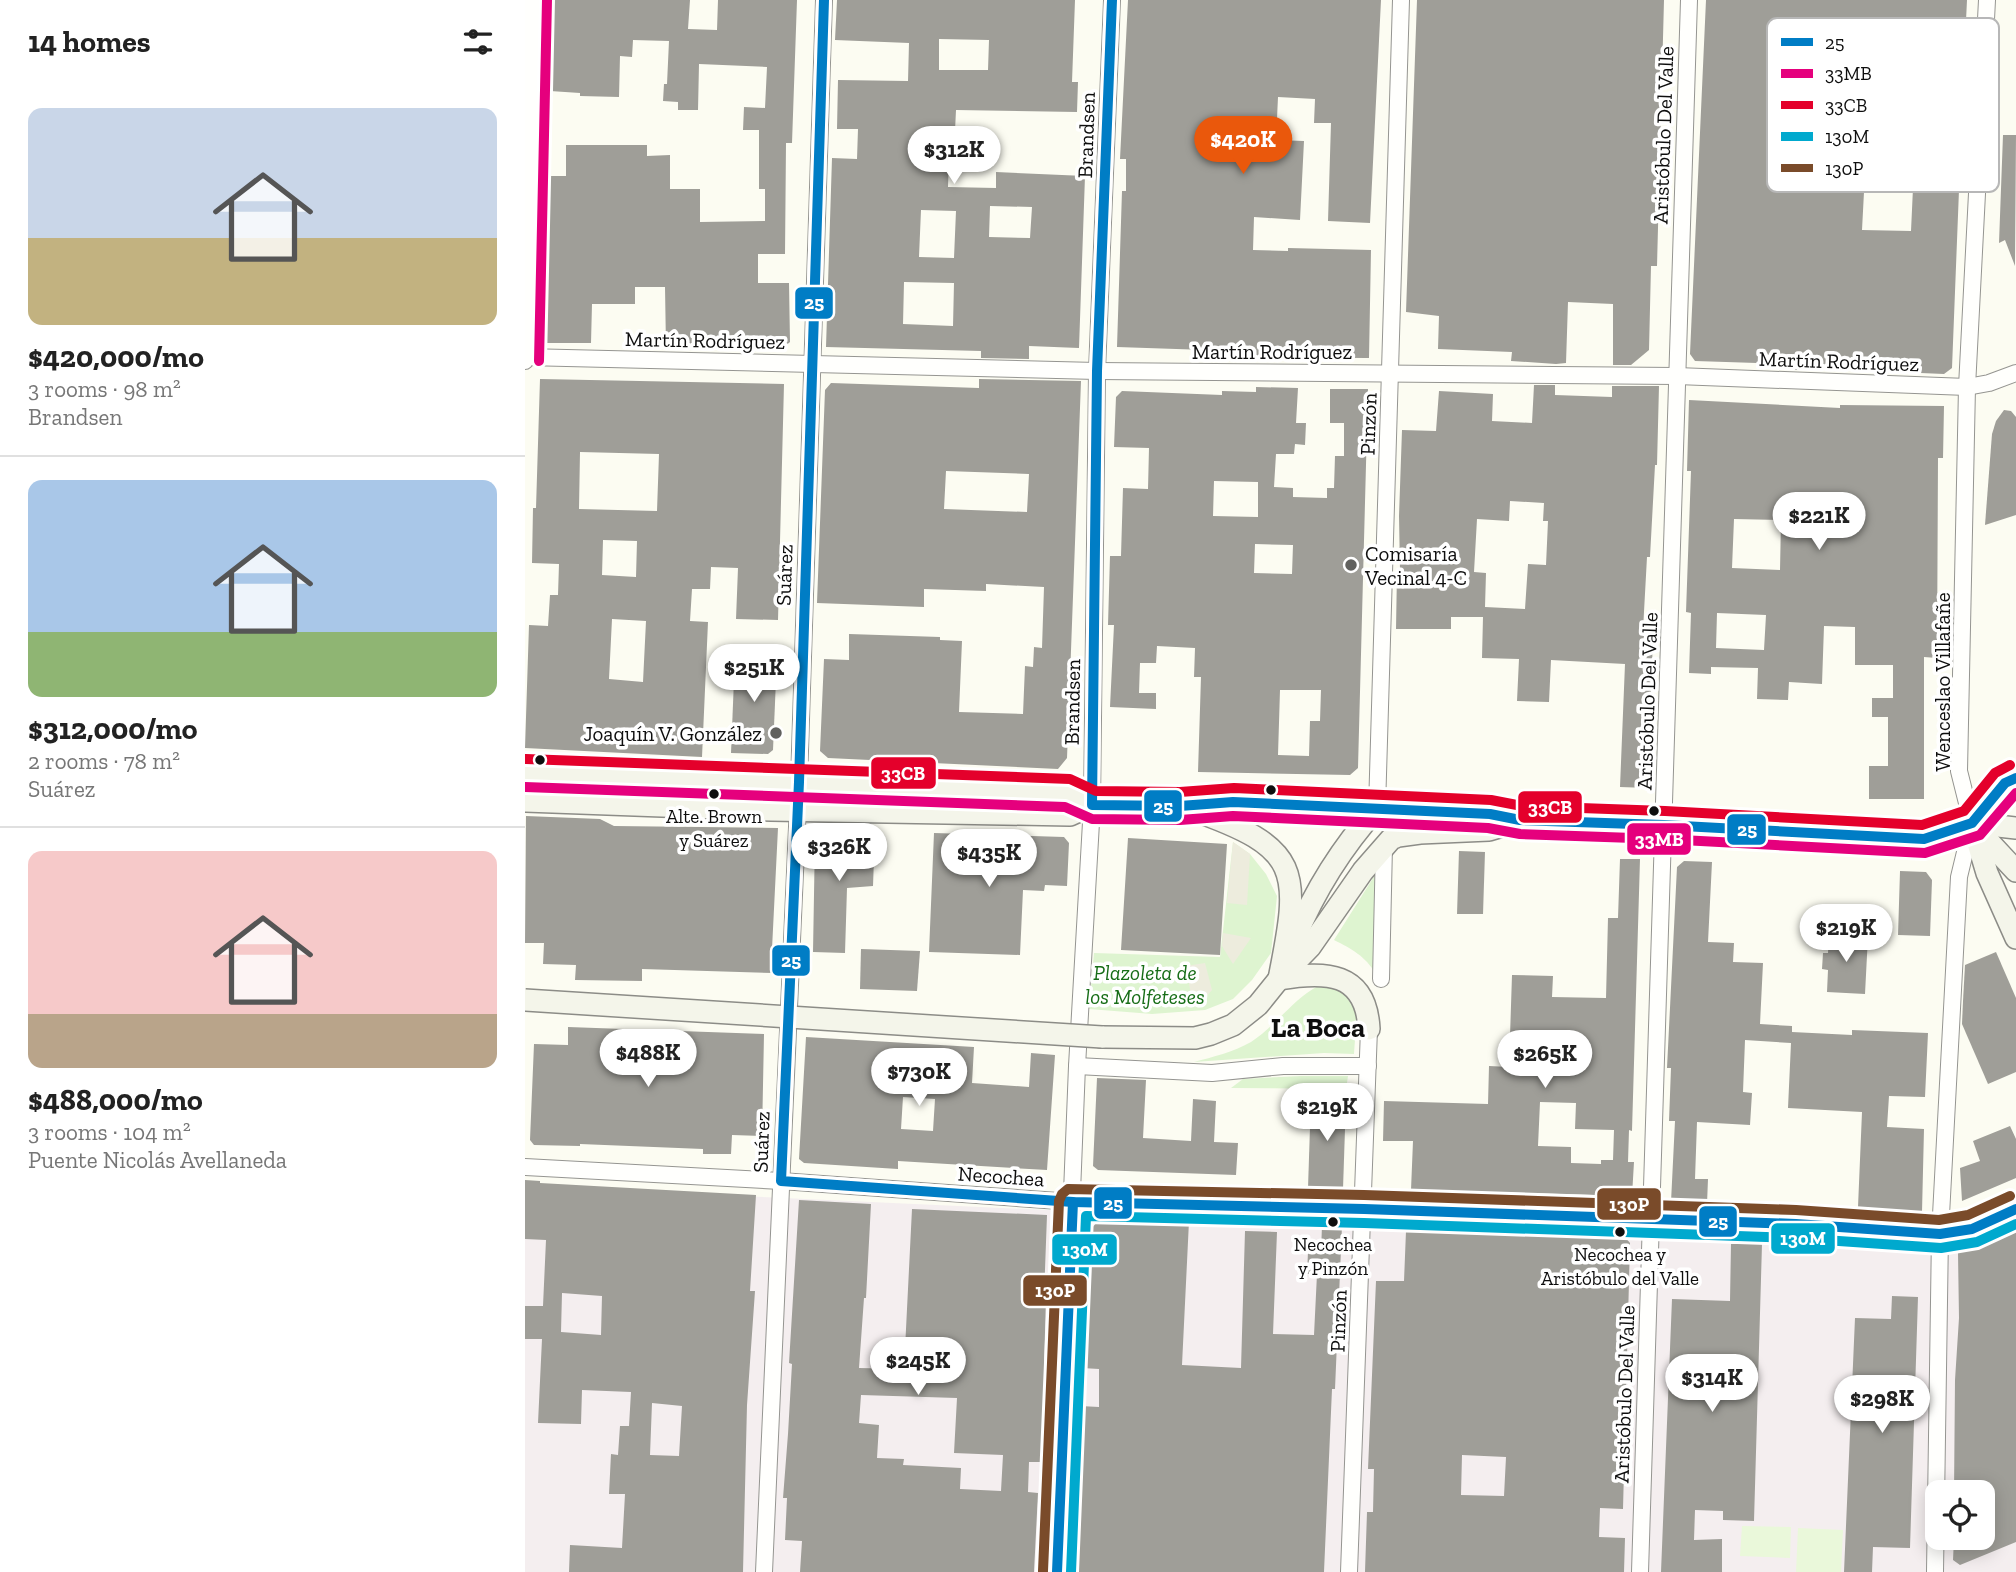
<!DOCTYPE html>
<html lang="en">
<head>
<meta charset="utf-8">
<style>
  :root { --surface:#fff; --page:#f6f6f6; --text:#222; --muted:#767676; --line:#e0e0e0; --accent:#ea580c }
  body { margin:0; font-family:"Zilla Slab",serif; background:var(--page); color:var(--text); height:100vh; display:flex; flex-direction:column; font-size:26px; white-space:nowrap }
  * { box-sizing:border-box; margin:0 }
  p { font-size:23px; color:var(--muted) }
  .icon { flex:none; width:38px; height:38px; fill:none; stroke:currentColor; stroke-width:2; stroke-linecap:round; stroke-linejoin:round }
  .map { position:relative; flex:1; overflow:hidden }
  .sheet { display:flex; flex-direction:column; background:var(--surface); width:525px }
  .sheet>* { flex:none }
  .controls { position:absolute; left:1400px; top:1480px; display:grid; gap:14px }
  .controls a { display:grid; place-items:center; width:70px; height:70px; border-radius:14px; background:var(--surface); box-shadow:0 4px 18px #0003; font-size:35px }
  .price { position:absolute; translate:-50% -60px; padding:0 16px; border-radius:24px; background:#fff; color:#222; font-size:23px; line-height:46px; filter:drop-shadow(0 2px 4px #0008) }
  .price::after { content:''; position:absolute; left:50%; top:42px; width:21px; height:16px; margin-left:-10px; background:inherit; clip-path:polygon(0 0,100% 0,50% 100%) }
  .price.active { background:var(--accent); color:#fff }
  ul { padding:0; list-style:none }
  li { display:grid; align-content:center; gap:14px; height:371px; padding:0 28px }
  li+li { border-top:2px solid var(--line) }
  li span { display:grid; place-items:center; height:217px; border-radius:14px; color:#555 }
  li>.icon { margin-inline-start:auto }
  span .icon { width:126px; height:126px; fill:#fffc; stroke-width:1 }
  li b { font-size:30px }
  h2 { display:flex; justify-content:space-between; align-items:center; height:84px; padding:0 28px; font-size:30px }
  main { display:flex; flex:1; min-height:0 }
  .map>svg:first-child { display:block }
</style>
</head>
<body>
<main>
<section class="sheet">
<h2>14 homes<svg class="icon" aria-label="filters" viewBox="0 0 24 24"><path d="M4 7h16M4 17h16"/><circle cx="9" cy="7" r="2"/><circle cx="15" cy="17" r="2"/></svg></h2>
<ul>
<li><span style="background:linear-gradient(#c9d6e8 60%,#c2b280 0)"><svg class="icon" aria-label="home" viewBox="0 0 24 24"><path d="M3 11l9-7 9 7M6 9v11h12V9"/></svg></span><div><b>$420,000/mo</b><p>3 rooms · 98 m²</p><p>Brandsen</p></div></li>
<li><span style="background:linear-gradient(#a9c7e8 70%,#8fb573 0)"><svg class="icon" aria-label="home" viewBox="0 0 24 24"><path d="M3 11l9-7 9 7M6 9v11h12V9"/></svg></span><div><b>$312,000/mo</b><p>2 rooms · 78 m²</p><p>Suárez</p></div></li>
<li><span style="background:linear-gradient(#f6c9c9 75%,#b9a48a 0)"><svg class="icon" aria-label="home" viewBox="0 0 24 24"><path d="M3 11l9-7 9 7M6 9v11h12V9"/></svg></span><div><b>$488,000/mo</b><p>3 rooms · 104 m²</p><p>Puente Nicolás Avellaneda</p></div></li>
</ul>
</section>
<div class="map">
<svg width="1491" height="1572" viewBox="0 0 1491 1572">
  <rect width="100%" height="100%" fill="#fcfcf2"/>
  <path fill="#f4eeef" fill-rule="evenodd" d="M0,1186l1437,66 54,-20v340h-1491zM1412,1493h46v45h-46z"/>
  <g fill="#def4d0">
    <path d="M708,842l17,12 16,20 11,22 -6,57 -19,27 -19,19 -28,11 -53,4 -63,-5 5,-56 126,4z"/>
    <path d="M850,875l1,99c-11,-18 -24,-25 -42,-34z"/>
    <path d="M793,986c48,3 38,31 36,68l-30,-1 -130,9c19,-5 39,-10 57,-20 25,-16 41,-42 67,-56z"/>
    <path d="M776,1076h47l-2,13 -115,-1 12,-9z"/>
  </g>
  <g fill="#eaf8da">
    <path d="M1217,1526l49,1 -1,31 -50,-2z"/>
    <path d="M1273,1528l45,2 -2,42h-45z"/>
  </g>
  <g fill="#edecdd">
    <path d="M708,842l17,12 -3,51 -20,-2z"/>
    <path d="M698,933l28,5 -18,26 -11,-18z"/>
    <path d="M680,963l7,27 -6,7 -8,2 -7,-4 -5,-29z"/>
  </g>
  <g fill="#9f9e98" fill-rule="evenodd">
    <path d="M29,0h136l-2,29 29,1 1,-30h79l-5,143h-6l-1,111h-27v29h31l1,59 -6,5 -118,1 -1,-61h-30v17h-43l-1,39h-45l-5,-7 2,-160h23v-31h81v11l23,-1v34h30v33l65,-1v-32h-6v-59h-16l1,-23 21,1 2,-41 -68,-3 -1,46h-20v-8l-15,-1 1,-17h3l2,-43 -36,-1 -1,17 -12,-1 -1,41 -39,-1v-3l-30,-2z"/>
    <path d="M312,0h238l-3,82h6l-1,30 -121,-2 -1,21h-5l-2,56 48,1v-16l89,4 -6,172 -50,-2v13l-48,-1v-7l-155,-4 6,-189 25,1 1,-30h-21l1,-49 70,1 1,-38 -74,-3zM414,39l50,1 -1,30h-49zM465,206l42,1 -2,31 -41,-1zM396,210l35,1 -2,47 -35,-1zM379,282l50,1 -1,43 -50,-2z"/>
    <path d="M603,0h253l-11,223 -42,-2 3,-98h-17l1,-24 -37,-2 -2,43 28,1 -4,79 -46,-3 -1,33 35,1v-3l83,2 -2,108 -163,-1v-7l-89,-3 5,-156h4v-32h-6z"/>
    <path d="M892,0h247l-7,266h-6l-2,84 -18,15h-18v-61l-45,-2 -2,61 -10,1 -45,-3 1,-9 -74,-3 1,-33 -33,-4z"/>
    <path d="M1181,0h261l-6,125 -9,-1 -1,27 -48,-1v-12l-51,-2 -1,15 -24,-1 -1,40 38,2 -2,38 49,1 2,-43 46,2 -7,178 -8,6 -139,-6v2h-14v-6l-96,-3 -5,-7z"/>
    <path d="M1478,135h13l-1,131 -10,-26 -6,3z"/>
    <path d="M15,379l244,5 -6,236 -42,-1 2,-51 -27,-1 -1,22h-18l-2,32 18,1 -6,135 -177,-9 4,-123 19,1 2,-31h8l1,-31 -27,-1 1,-55h3zM55,452l79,2 -2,57 -78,-2zM78,540l34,1 -1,36 -34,-2zM87,619l34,2 -3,61 -34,-3z"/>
    <path d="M454,379l102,2 -14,377 -9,11 -230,-11 -8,-7 4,-92 25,1v-26l91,3v3l22,1 -3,71 64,2 2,-48 8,1 1,-20 8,1 2,-61 -58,-3v7l-62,-2v18l-107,-4 8,-213 6,-7 148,5zM421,471l83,3 -2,38 -83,-3z"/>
    <path d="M1009,385h21v10l57,2v-11h47l-2,79h-2l-5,92h-3l-4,73 10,1 -4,157 -29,-1 5,-123 -74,-4 -2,42 -32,-1 2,-42 -37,-1 1,-41h-32v12h-55l1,-58h3l-1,-55 3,-86 34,1 3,-40 54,3 -1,27 40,2zM985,501l34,2 -1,18h5l-2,44 -18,-1 -3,45 -40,-2 1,-34 -12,-1 3,-53 32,2z"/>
    <path d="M731,387l42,1 -2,35h10l-1,22 -10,-1 -1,10h-18l-2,33 19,1v9l34,1v-10h7l1,-32h9v-33h-14v-34h38l-10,379 -8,7 -152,-3 3,-95h-7l1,-29 -38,-2 -1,17h-16l-1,30h17v16l-46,-2 4,-82h-6l2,-69h11l2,-68 25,1 1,-41 -35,-1 2,-50 6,-6 100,4v-4l34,1zM689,481l44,1v35l-45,-1zM730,544l38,1 -1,29 -38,-1zM755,690h41l-1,31h-10l-1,35 -31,-1z"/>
    <path d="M1164,400l151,8v-3l104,1 -1,52h-5l-1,200 -13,-1v142h-55v-33h19v-49h-16v-19h21v-33h-38v-38l-31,-1 -2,58 -33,-2 -1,18 -31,-1 1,-31 -47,-1v7l-22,-1 2,-60 -5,-1 5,-141h-4zM1209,519l47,1 -1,50 -48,-2zM1192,613l49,2 -2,35 -48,-2z"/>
    <path d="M1479,410l7,1 5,6v98l-31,10 7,-91 4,-13z"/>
    <path d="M210,655l42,1 -4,94 -5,4 -37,-1z"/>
    <path d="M1,816l74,3 14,7 164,2 -6,121h2l-1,24 -131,-4v12l-67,-1 1,-15 -33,-1 1,-21h-19z"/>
    <path d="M296,831h54l-2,55 -26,2 -2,65 -32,-1 2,-115z"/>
    <path d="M409,833l130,4 5,6 -2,43 -22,-1 -1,6 -21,-1 -3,65 -91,-3z"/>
    <path d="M603,838l99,6 -7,111 -99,-5z"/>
    <path d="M934,851l26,1 -2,62h-26z"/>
    <path d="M1095,859h20l-8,272 -3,-1 -1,32h6l-2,34 -221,-6 2,-49h-30l1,-40 104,3 1,-38 20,1 3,-92 41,1 -1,21 54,1 2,-80h10zM1015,1102l36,1 -1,26 39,1 -1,30h-12v4l-30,-1v-16l-33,-1z"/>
    <path d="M1159,861l28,1 -4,80 26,1 -1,19 30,1 -3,61 32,2v6l60,3v-5l76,3 -3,64 -36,-1 -2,31 37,2 -2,83 -64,-5 4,-95 -74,-4 3,-65 -46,-3 -2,52 9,1 -2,32 -53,-3 -2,57h13l-1,25 -36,-2 4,-81h-6l2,-53h-4l10,-201z"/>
    <path d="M1375,871l26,1 6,8 -2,56 -32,-1z"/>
    <path d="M1304,934l39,2 -3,58 -38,-2 1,-22 -6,-1 1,-16h5z"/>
    <path d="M336,949l59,2 -3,40 -57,-2z"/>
    <path d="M1471,952l20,46v74l-28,12 -26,-60 1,-23 2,-36z"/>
    <path d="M43,1027l196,7 -2,102 -30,-1 -1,19h-28v-5l-123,-5v2l-46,-1 -4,-5 4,-96 34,1z"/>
    <path d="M281,1037l168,10 -2,36 57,4 2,-34 24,2 -8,115 -149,-9v8l-94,-6 -5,-4zM378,1097l32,2 -2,32 -32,-2z"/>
    <path d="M572,1078l49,2 -3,58 48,3 2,-42 23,2 -2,41 24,1 -2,32 -138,-5 -5,-4z"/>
    <path d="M786,1097l35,2 -3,90 -35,-1z"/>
    <path d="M1485,1126l6,13v39l-54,23 -2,-33 20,-7 -7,-20z"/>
    <path d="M0,1180l15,1v2l216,12 -6,96h5l-8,114 -4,167h-174l1,-27 52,3 3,-54h-16l2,-40 7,1 2,-29h9l2,-34 -49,-2 -1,34 -43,-1 4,-84h-17v-33h18l3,-66 -21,-1zM37,1293l40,3 -1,39 -40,-3zM127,1403l30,3 -3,50 -29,-1z"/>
    <path d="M274,1200l72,4 -5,94h-2l-5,70 45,1 8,-160 135,6 -3,82h2l-2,70h5l-3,56h-2l-2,39h-13l-1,30 10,1 -4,79h-234l2,-31 -17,-1 2,-42h-4l5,-64 4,-70 -3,-1zM336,1395l96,3 -3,55 49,2 -2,36 -41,-2 1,-21 -58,-3 1,-6 -27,-1 2,-33 -20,-2z"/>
    <path d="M575,1219l58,4v-4l31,2 -7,144 59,3 4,-137 32,1 -4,102 41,1 3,-61h-10l1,-22 13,1 1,-28 20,1 -7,163h-3l-8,183h-248l6,-136h-4l2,-30 19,1v-38l-17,-1 8,-138z"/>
    <path d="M1491,1227v315l-56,23 -7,-5 1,-22h29v-45h-29l1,-113 4,-62 -1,-65 3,-4z"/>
    <path d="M881,1231l218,5 6,7 -7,266 -23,-1 -1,29 26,1 -1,34h-259l2,-60h6l1,-43h-6l8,-188h28zM937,1455l44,2 -2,39 -43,-1z"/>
    <path d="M1206,1244h31l-8,277 -31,-1v-9l-28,-1 -1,30 28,-1v33h-61l11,-273 58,2z"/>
    <path d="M1367,1296l26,1 -8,251 -37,-1 -1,25h-28l11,-254 36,1z"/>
  </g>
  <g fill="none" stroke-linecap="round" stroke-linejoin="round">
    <defs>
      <g id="street">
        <path d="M0,357l572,14 580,5 290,11 22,-4 27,-10"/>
        <path d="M0,361l8,-361"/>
        <path d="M852,808l24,-808"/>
        <path d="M856,979l3,-133"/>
        <path d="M552,1066l135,7 71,-7h85"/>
        <path d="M0,1167l256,14 292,21 291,7 432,15 144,10 32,-5 44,-20"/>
        <path d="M239,1572l35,-790 25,-782"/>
        <path d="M532,1572l20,-506 15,-261 5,-434 15,-371"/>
        <path d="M824,1572l20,-543"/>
        <path d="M1115,1572l49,-1572"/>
        <path d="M1410,1572l5,-338 19,-357 13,-54 -13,-52 8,-384 20,-387"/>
      </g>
      <g id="secondary">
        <path d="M0,773l544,20 23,12"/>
        <path d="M0,801l246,9 299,5 22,-10 88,1 53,-4 257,12 30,6 144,5 250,14h10l48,-16 44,5"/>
        <path d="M665,809c112,39 111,60 89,170"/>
        <path d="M1447,823l15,50 29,65"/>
        <path d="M1447,823l33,-40 11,-5"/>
        <path d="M1450,827l41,44"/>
        <path d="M770,938c20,-48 47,-91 82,-130"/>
        <path d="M754,979c46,-8 87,-8 90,50"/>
        <path d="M577,1037l93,1 16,-4 22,-9 25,-20 21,-26 31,-32 53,-76 28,-32 7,-3 22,-3 69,-3 27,-8"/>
      </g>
    </defs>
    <use href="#street" stroke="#959591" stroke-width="18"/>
    <use href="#secondary" stroke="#8c8c87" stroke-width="24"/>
    <use href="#street" stroke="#fffffd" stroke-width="16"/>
    <use href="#secondary" stroke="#f4f5ea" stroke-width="21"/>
    <defs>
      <path id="secondary-bridge" d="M0,1000l577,37"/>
    </defs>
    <use href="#secondary-bridge" stroke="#8c8c87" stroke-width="24" stroke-linecap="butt"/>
    <use href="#secondary-bridge" stroke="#f4f5ea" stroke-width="21"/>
    <defs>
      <g id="bus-1">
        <path d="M299,0l-25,782 -18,399 292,21 291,7 432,15 144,10 32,-5 44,-20"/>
        <path d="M587,0l-15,371 -5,434 88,1 53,-4 257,12 30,6 144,5 260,14 48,-16 33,-40 11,-5"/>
        <path d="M532,1572l16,-370"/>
      </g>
      <g id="bus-2">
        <path d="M14,361l8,-361"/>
        <path d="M0,787l540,20 27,12 88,1 53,-4 255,12 32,6 143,5 262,14 55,-18 36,-42"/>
      </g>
      <path id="bus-3" d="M1,759l544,20 26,12 84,1 54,-4 257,12 31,6 143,5 257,14 42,-14 31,-38 15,-8"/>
      <path id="bus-4" d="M546,1572l15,-356 278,7 431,15 146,10 36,-6 39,-18"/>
      <path id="bus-5" d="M518,1571l16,-370 3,-7 6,-5 296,6 432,15 143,10 29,-5 42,-19"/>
    </defs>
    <use href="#bus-1" stroke="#fff" stroke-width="16"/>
    <use href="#bus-2" stroke="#fff" stroke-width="16"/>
    <use href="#bus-3" stroke="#fff" stroke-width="16"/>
    <use href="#bus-4" stroke="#fff" stroke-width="16"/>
    <use href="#bus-5" stroke="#fff" stroke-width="16"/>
    <use href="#bus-1" stroke="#007dc5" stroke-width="10"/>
    <use href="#bus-2" stroke="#e5007d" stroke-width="10"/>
    <use href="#bus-3" stroke="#e4002b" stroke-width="10"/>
    <use href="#bus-4" stroke="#00a9ce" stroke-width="10"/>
    <use href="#bus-5" stroke="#7a4b2a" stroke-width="10"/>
  </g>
  <g fill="#61615e" stroke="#fff" stroke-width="2.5">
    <circle cx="826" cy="565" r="7"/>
    <circle cx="251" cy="733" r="7"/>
  </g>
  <g fill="#0e0e0e" stroke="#fff" stroke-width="2.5">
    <circle cx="15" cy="760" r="6"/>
    <circle cx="746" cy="790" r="6"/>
    <circle cx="189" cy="794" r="6"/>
    <circle cx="1129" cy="811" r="6"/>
    <circle cx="808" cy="1222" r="6"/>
    <circle cx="1095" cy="1232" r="6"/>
  </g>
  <g text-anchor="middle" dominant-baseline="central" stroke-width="7" stroke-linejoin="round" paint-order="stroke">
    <g font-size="19" fill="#0e0e0e" stroke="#fff">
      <text x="189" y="816">Alte. Brown<tspan x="189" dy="24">y Suárez</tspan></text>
      <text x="808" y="1244">Necochea<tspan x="808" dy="24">y Pinzón</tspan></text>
      <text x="1095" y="1254">Necochea y<tspan x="1095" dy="24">Aristóbulo del Valle</tspan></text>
    </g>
    <g font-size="21" fill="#0e0e0e" stroke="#fff">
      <text transform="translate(561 135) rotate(-88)">Brandsen</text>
      <text transform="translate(1138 135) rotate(-88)">Aristóbulo Del Valle</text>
      <text transform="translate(180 340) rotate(1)">Martín Rodríguez</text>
      <text x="747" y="351">Martín Rodríguez</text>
      <text transform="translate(1314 361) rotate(2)">Martín Rodríguez</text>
      <text transform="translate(843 424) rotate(-88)">Pinzón</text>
      <text transform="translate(259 575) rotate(-88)">Suárez</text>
      <text transform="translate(1417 682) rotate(-90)">Wenceslao Villafañe</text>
      <text transform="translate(1122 701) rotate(-88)">Aristóbulo Del Valle</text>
      <text transform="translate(547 702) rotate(-89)">Brandsen</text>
      <text transform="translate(236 1142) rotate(-88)">Suárez</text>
      <text transform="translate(476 1176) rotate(4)">Necochea</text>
      <text transform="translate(813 1321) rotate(-88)">Pinzón</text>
      <text transform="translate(1099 1394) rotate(-88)">Aristóbulo Del Valle</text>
    </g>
    <g font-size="21" fill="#0e0e0e" stroke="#fff" text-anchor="start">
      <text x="840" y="553">Comisaría<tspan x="840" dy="24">Vecinal 4-C</tspan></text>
      <text x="237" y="733" text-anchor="end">Joaquín V. González</text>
    </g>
    <g font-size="21" font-style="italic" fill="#176d17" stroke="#fff">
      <text x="620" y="972">Plazoleta de<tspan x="620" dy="24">los Molfeteses</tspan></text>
    </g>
    <g font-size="28" font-weight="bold" fill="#0e0e0e" stroke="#fff">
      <text x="793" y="1027">La Boca</text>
    </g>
  </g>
  <rect x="1242" y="18" width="232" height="174" rx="10" fill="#fff" stroke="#b7b7b7" stroke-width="2"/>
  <rect x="1256" y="38" width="32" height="8" fill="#007dc5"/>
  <rect x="1256" y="69" width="32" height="9" fill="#e5007d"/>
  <rect x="1256" y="101" width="32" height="8" fill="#e4002b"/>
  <rect x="1256" y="132" width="32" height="9" fill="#00a9ce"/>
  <rect x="1256" y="164" width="32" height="8" fill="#7a4b2a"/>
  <g font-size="19" fill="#0e0e0e">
    <text x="1300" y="49">25</text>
    <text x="1300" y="80">33MB</text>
    <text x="1300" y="112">33CB</text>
    <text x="1300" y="143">130M</text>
    <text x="1300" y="175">130P</text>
  </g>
  <g stroke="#fff" stroke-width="2.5">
    <rect x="269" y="286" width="40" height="34" rx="7" fill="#007dc5"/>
    <rect x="345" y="756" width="67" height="34" rx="7" fill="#e4002b"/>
    <rect x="618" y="789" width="40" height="34" rx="7" fill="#007dc5"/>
    <rect x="992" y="790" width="66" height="34" rx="7" fill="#e4002b"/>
    <rect x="1201" y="813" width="41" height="33" rx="7" fill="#007dc5"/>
    <rect x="1101" y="822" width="66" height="34" rx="7" fill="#e5007d"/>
    <rect x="246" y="944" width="40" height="33" rx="7" fill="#007dc5"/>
    <rect x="568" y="1186" width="40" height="34" rx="7" fill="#007dc5"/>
    <rect x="1071" y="1187" width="66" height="34" rx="7" fill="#7a4b2a"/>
    <rect x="1173" y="1205" width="40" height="33" rx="7" fill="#007dc5"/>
    <rect x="1245" y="1222" width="66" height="33" rx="7" fill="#00a9ce"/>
    <rect x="526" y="1233" width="67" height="33" rx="7" fill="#00a9ce"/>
    <rect x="497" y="1274" width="66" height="33" rx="7" fill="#7a4b2a"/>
  </g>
  <g font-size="19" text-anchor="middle" font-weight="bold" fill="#fff">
    <text x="289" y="309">25</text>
    <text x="378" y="780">33CB</text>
    <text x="638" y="813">25</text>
    <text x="1025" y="814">33CB</text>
    <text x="1222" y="836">25</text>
    <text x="1134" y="846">33MB</text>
    <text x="266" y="967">25</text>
    <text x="588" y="1210">25</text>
    <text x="1104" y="1211">130P</text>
    <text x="1193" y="1228">25</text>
    <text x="1278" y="1245">130M</text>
    <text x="560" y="1256">130M</text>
    <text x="530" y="1297">130P</text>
  </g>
</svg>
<div class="controls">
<a><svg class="icon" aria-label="locate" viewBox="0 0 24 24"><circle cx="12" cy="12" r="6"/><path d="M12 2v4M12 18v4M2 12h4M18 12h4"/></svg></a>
</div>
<b class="price active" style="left:718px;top:176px">$420K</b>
<b class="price" style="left:429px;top:186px">$312K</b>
<b class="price" style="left:1294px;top:552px">$221K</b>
<b class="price" style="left:229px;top:704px">$251K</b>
<b class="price" style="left:314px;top:883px">$326K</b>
<b class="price" style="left:464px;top:889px">$435K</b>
<b class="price" style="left:1321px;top:964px">$219K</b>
<b class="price" style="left:123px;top:1089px">$488K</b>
<b class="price" style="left:1020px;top:1090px">$265K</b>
<b class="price" style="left:394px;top:1108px">$730K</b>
<b class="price" style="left:802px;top:1143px">$219K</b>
<b class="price" style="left:393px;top:1397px">$245K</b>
<b class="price" style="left:1187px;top:1414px">$314K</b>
<b class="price" style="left:1357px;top:1435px">$298K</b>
</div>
</main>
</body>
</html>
